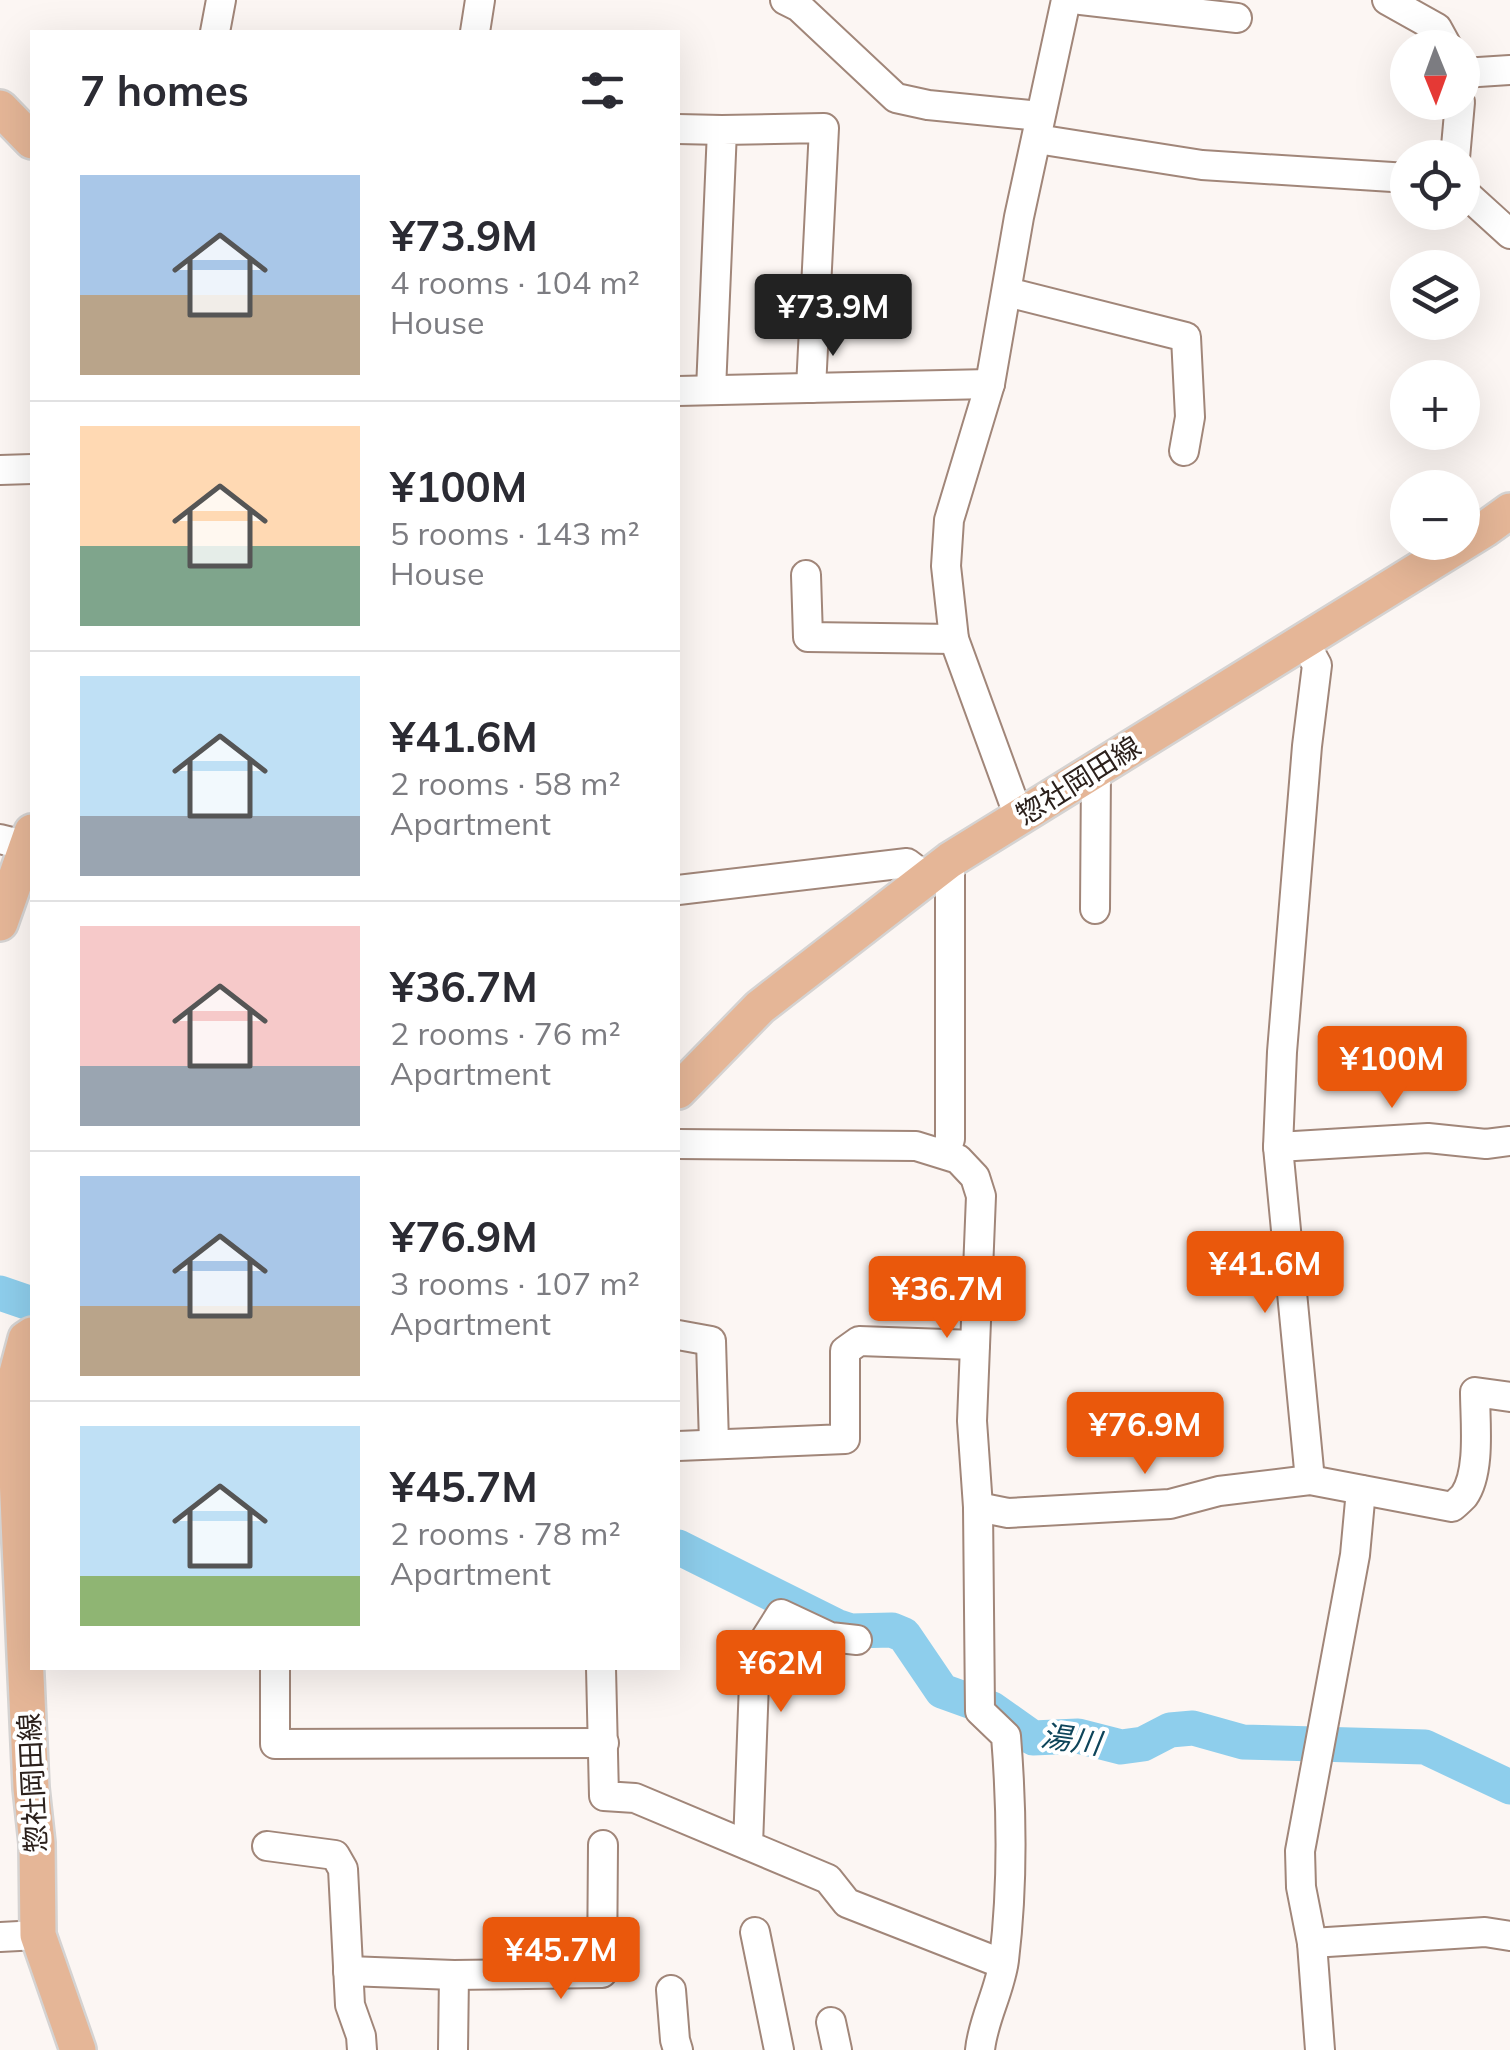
<!DOCTYPE html>
<html lang="en">
<head>
<meta charset="utf-8">
<style>
  :root { --surface:#fff; --page:#f7f7f7; --text:#2b2b33; --muted:#7c7c81; --line:#e1e1e2; --accent:#ea580c }
  body { margin:0; font-family:Mulish,"Noto Sans JP",sans-serif; background:var(--page); color:var(--text); height:100vh; display:flex; flex-direction:column; font-size:38px; white-space:nowrap }
  * { box-sizing:border-box; margin:0 }
  p { font-size:32px; color:var(--muted) }
  .icon { flex:none; width:55px; height:55px; fill:none; stroke:currentColor; stroke-width:2; stroke-linecap:round; stroke-linejoin:round }
  .map { position:relative; flex:1; overflow:hidden }
  .panel { position:absolute; left:30px; top:30px; width:650px; height:1640px; display:flex; flex-direction:column; background:var(--surface); border-radius:0px; box-shadow:0 10px 40px #0002 }
  .panel>* { flex:none }
  .needle { width:65px; rotate:179deg }
  .fabs { position:absolute; left:1390px; top:30px; display:grid; gap:20px }
  .fabs a { display:grid; place-items:center; width:90px; height:90px; border-radius:50%; background:var(--surface); box-shadow:0 10px 40px #0002; font-size:50px }
  .price { position:absolute; translate:-50% -85px; padding:0 22px; border-radius:10px; background:var(--accent); color:#fff; font-size:32px; line-height:65px; filter:drop-shadow(0 2px 5px #0008) }
  .price::after { content:''; position:absolute; left:50%; top:60px; width:30px; height:22px; margin-left:-15px; background:inherit; clip-path:polygon(0 0,100% 0,50% 100%) }
  .price.active { background:#222; color:#fff }
  ul { padding:0; list-style:none }
  li { display:flex; align-items:center; gap:30px; height:250px; padding:0 50px }
  li+li { border-top:2px solid var(--line) }
  li span { display:grid; place-items:center; flex:none; width:280px; height:200px; border-radius:0px; color:#555 }
  li>.icon { margin-inline-start:auto }
  span .icon { width:120px; height:120px; fill:#fffc; stroke-width:1 }
  li b { font-size:42px }
  h2 { display:flex; justify-content:space-between; align-items:center; height:120px; padding:0 50px; font-size:42px }
  .map>svg:first-child { display:block }
</style>
</head>
<body>
<div class="map">
<svg width="1510" height="2050" viewBox="0 0 1510 2050">
  <rect width="100%" height="100%" fill="#fcf6f3"/>
  <g fill="none" stroke-linecap="round" stroke-linejoin="round">
    <g stroke="#8eceec" stroke-width="35">
      <path d="M0,1293l32,11"/>
      <path d="M678,1547l158,79 15,5 41,-1 12,5 38,56 50,18 41,29 45,-2 43,11 22,-3 27,-14 23,-2 50,14 182,5 85,40"/>
    </g>
    <defs>
      <g id="minor">
        <path d="M785,0l14,7 97,91 32,7 112,11"/>
        <path d="M1081,0l156,18"/>
        <path d="M1387,0l50,28 11,20"/>
        <path d="M215,32l6,-32"/>
        <path d="M475,32l5,-32"/>
        <path d="M1463,73l47,-3"/>
        <path d="M678,129l44,1"/>
        <path d="M1037,139l165,26 206,13"/>
        <path d="M1455,158l5,-56"/>
        <path d="M1462,185l4,9 44,40"/>
        <path d="M1007,292l179,45 4,80 -6,34"/>
        <path d="M711,390l11,-260 102,-2 -13,260"/>
        <path d="M678,391l312,-7"/>
        <path d="M0,470l32,-1"/>
        <path d="M806,575l2,62 146,2"/>
        <path d="M1304,641l13,24 -10,81 -25,306 -4,95 32,333"/>
        <path d="M1019,817l-65,-178 -8,-73 3,-46 41,-136 29,-167 47,-217"/>
        <path d="M0,839l28,7"/>
        <path d="M678,890l229,-27 20,15"/>
        <path d="M1095,909l1,-139"/>
        <path d="M678,1144l238,2 42,13 17,18 6,19 -9,225 6,86 2,204 26,25c6,75 7,150 -2,224 -4,31 -21,59 -24,90"/>
        <path d="M1278,1147l150,-9 58,6 24,-3"/>
        <path d="M945,1154l5,-15v-279"/>
        <path d="M678,1335l33,6 3,102"/>
        <path d="M678,1446l167,-7v-88l14,-10 116,4"/>
        <path d="M978,1507l30,6 162,-9 49,-13 91,-11 142,27c4,-3 8,-7 12,-11 17,-24 11,-75 11,-104l35,5"/>
        <path d="M275,1668v76l329,-1"/>
        <path d="M601,1668l3,128 31,2 193,81 19,24 156,61"/>
        <path d="M748,1845l7,-190 26,-41 49,23 27,3"/>
        <path d="M267,1846l68,9 8,14 7,136 11,31 1,14"/>
        <path d="M755,1932l24,118"/>
        <path d="M0,1937l38,-2"/>
        <path d="M1312,1943l173,-11 25,4"/>
        <path d="M348,1971l106,4 148,-2 1,-128"/>
        <path d="M671,1990l4,50 3,10"/>
        <path d="M831,2022l6,28"/>
        <path d="M453,2050l1,-75"/>
        <path d="M1320,2050l-8,-107 -11,-56 -1,-36 55,-296 6,-65"/>
      </g>
      <g id="major">
        <path d="M0,108l32,33"/>
        <path d="M0,923l32,-91"/>
        <path d="M678,1091l82,-84 190,-147 535,-331 25,-18"/>
        <path d="M32,1335l-6,4 -9,34 -2,58 16,357 6,55 1,92 40,115"/>
      </g>
    </defs>
    <use href="#minor" stroke="#a18679" stroke-width="32"/>
    <use href="#major" stroke="#d5d3d2" stroke-width="40"/>
    <use href="#minor" stroke="#fff" stroke-width="28"/>
    <use href="#major" stroke="#e5b697" stroke-width="35"/>
  </g>
  <g text-anchor="middle" dominant-baseline="central" stroke-width="8" stroke-linejoin="round" paint-order="stroke">
    <g font-size="28" fill="#2c211c" stroke="#fff">
      <text transform="translate(1078 780) rotate(-32)">惣社岡田線</text>
      <text transform="translate(32 1783) rotate(-93)">惣社岡田線</text>
    </g>
    <g font-size="30" font-style="italic" fill="#0e455a" stroke="#fff">
      <text transform="translate(1071 1739) rotate(8)">湯川</text>
    </g>
  </g>
</svg>
<div class="fabs">
<a><svg class="needle" viewBox="-14 -14 28 28"><path d="M0-13l5 13h-10z" fill="#e53935"/><path d="M0 13l5-13h-10z" fill="#7c7c81"/></svg></a>
<a><svg class="icon" aria-label="locate" viewBox="0 0 24 24"><circle cx="12" cy="12" r="6"/><path d="M12 2v4M12 18v4M2 12h4M18 12h4"/></svg></a>
<a><svg class="icon" aria-label="layers" viewBox="0 0 24 24"><path d="M12 4l9 5-9 5-9-5zM3 14l9 5 9-5"/></svg></a>
<a>+</a>
<a>−</a>
</div>
<b class="price active" style="left:833px;top:359px">¥73.9M</b>
<b class="price" style="left:1392px;top:1111px">¥100M</b>
<b class="price" style="left:1265px;top:1316px">¥41.6M</b>
<b class="price" style="left:947px;top:1341px">¥36.7M</b>
<b class="price" style="left:1145px;top:1477px">¥76.9M</b>
<b class="price" style="left:781px;top:1715px">¥62M</b>
<b class="price" style="left:561px;top:2002px">¥45.7M</b>
<section class="panel">
<h2>7 homes<svg class="icon" aria-label="filters" viewBox="0 0 24 24"><path d="M4 7h16M4 17h16"/><circle cx="9" cy="7" r="2"/><circle cx="15" cy="17" r="2"/></svg></h2>
<ul>
<li><span style="background:linear-gradient(#a9c7e8 60%,#b9a48a 0)"><svg class="icon" aria-label="home" viewBox="0 0 24 24"><path d="M3 11l9-7 9 7M6 9v11h12V9"/></svg></span><div><b>¥73.9M</b><p>4 rooms · 104 m²</p><p>House</p></div></li>
<li><span style="background:linear-gradient(#ffd9b3 60%,#7fa58c 0)"><svg class="icon" aria-label="home" viewBox="0 0 24 24"><path d="M3 11l9-7 9 7M6 9v11h12V9"/></svg></span><div><b>¥100M</b><p>5 rooms · 143 m²</p><p>House</p></div></li>
<li><span style="background:linear-gradient(#bfe0f5 70%,#9aa5b1 0)"><svg class="icon" aria-label="home" viewBox="0 0 24 24"><path d="M3 11l9-7 9 7M6 9v11h12V9"/></svg></span><div><b>¥41.6M</b><p>2 rooms · 58 m²</p><p>Apartment</p></div></li>
<li><span style="background:linear-gradient(#f6c9c9 70%,#9aa5b1 0)"><svg class="icon" aria-label="home" viewBox="0 0 24 24"><path d="M3 11l9-7 9 7M6 9v11h12V9"/></svg></span><div><b>¥36.7M</b><p>2 rooms · 76 m²</p><p>Apartment</p></div></li>
<li><span style="background:linear-gradient(#a9c7e8 65%,#b9a48a 0)"><svg class="icon" aria-label="home" viewBox="0 0 24 24"><path d="M3 11l9-7 9 7M6 9v11h12V9"/></svg></span><div><b>¥76.9M</b><p>3 rooms · 107 m²</p><p>Apartment</p></div></li>
<li><span style="background:linear-gradient(#bfe0f5 75%,#8fb573 0)"><svg class="icon" aria-label="home" viewBox="0 0 24 24"><path d="M3 11l9-7 9 7M6 9v11h12V9"/></svg></span><div><b>¥45.7M</b><p>2 rooms · 78 m²</p><p>Apartment</p></div></li>
</ul>
</section>
</div>
</body>
</html>
